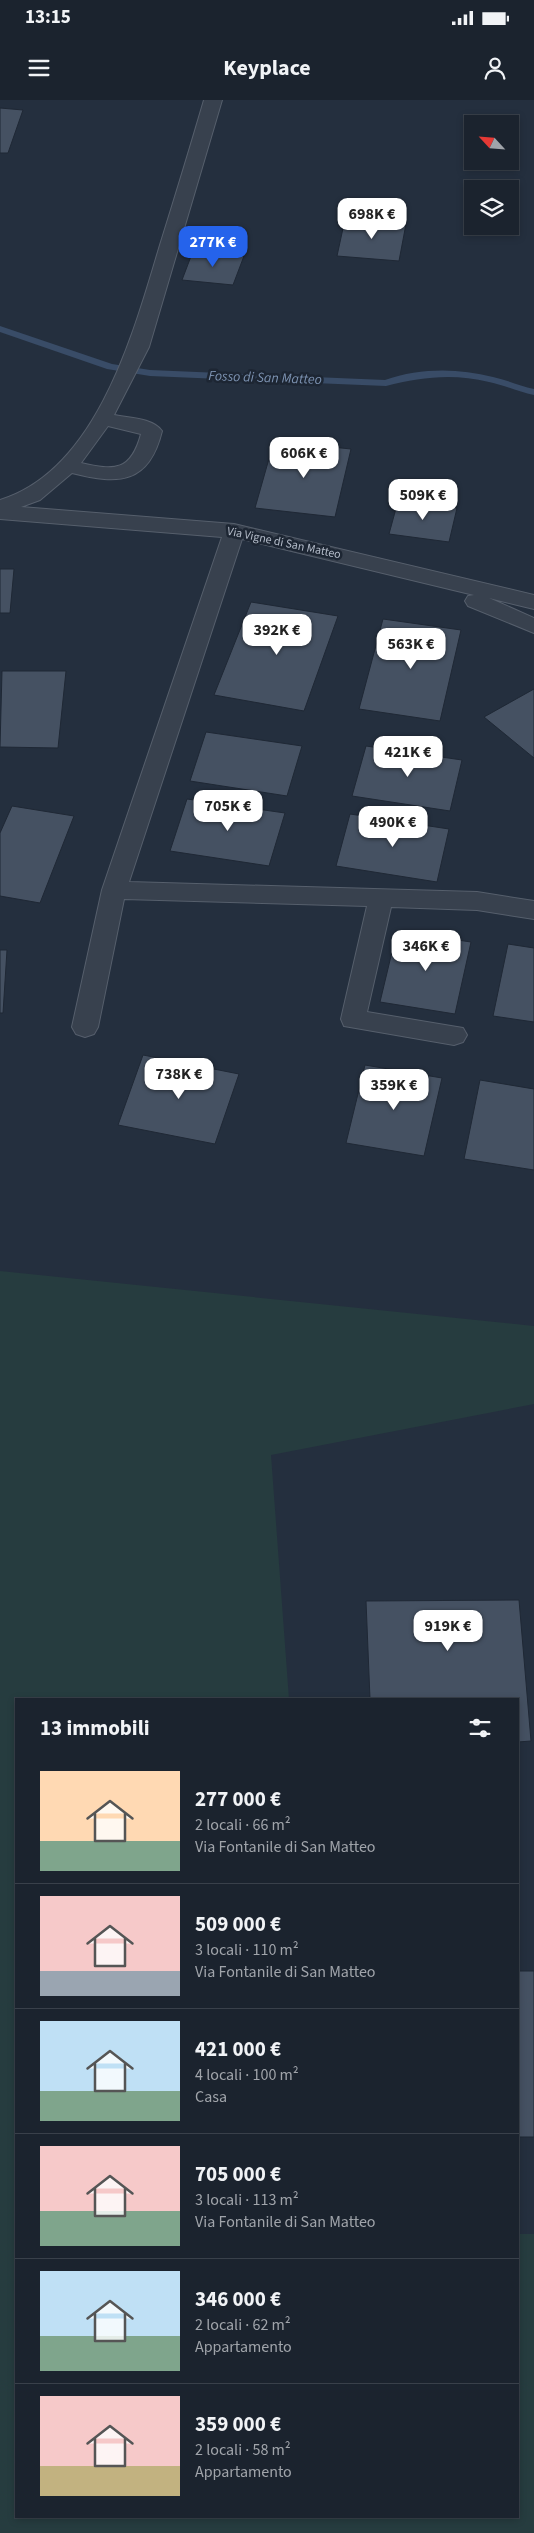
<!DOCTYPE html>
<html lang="it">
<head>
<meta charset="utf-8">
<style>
  :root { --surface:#1b232e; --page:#282f3a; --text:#f1f3f6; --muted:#a0a4aa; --line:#39404a; --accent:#2563eb }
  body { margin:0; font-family:"Source Sans 3",sans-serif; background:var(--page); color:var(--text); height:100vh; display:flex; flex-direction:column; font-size:19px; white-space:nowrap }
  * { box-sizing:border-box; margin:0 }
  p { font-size:16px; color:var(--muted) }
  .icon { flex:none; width:28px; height:28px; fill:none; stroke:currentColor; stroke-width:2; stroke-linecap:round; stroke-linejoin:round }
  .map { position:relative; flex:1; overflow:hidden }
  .details { position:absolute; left:15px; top:1598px; width:504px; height:820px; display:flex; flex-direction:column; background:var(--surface); border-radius:0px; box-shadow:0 2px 8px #0003,0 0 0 1px var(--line) }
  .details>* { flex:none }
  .needle { width:32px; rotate:296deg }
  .fabs { position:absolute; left:464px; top:15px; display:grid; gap:10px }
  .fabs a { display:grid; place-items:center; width:55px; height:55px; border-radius:0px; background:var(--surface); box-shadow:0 2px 8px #0003,0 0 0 1px var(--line); font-size:25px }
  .price { position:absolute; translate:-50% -42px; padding:0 11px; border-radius:10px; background:#fff; color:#222; font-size:16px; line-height:32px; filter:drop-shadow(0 1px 2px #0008) }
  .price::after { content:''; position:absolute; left:50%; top:30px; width:15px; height:11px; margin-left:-8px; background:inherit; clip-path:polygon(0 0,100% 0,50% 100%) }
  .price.on { background:var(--accent); color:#fff }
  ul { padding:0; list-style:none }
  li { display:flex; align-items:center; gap:15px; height:125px; padding:0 25px }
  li+li { border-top:1px solid var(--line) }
  li span { display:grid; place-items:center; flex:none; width:140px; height:100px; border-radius:0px; color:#555 }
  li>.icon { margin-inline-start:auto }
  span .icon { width:60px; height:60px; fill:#fffc; stroke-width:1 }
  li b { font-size:21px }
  h2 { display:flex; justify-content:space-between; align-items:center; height:60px; padding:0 25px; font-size:21px }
  .status { display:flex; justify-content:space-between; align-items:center; height:35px; padding:0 25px; background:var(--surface); direction:ltr }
  .status svg { height:14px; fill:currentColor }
  header { display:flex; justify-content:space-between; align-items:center; height:65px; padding:0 25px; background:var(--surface); font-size:22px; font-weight:700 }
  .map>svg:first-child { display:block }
</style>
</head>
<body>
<div class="status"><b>13:15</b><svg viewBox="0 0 49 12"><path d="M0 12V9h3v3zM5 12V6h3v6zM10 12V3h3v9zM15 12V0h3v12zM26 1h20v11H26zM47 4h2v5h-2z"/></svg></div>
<header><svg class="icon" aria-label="menu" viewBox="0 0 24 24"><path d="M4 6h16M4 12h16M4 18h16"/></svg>Keyplace<svg class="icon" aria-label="person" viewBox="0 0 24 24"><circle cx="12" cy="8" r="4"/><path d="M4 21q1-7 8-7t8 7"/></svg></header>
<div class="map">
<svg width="534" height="2433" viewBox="0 0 534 2433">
  <rect width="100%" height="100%" fill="#242f3e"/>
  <path fill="#263c3f" d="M0,1171l534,55v78l-263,51 18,244h-273v817h502v-282h16v299h-534z"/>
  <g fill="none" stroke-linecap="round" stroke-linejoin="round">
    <path fill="#394c67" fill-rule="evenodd" d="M0,226l112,38 38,6 235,10c35,-12 72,-12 108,-3 14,3 27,9 41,12v6c-15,-3 -30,-10 -45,-13 -36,-9 -68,-5 -103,4l-236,-10 -43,-7 -107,-37z"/>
  </g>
  <g fill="#455162" stroke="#1f2835">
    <path d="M0,8l23,2 -15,43h-8z"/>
    <path d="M345,119l61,5 -7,37 -62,-5z"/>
    <path d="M193,151l51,5 -11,29 -51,-5z"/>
    <path d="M274,341l77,8 -16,68 -80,-9z"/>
    <path d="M398,401l59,7 -8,34 -60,-8z"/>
    <path d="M0,469h14l-4,44h-10z"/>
    <path d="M251,502l87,14 -34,95 -90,-16z"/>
    <path d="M383,519l78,11 -21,91 -81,-12z"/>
    <path d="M2,571h64l-8,77 -58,-1z"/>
    <path d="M534,589v69l-50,-41z"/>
    <path d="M206,632l96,14 -15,50 -97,-15z"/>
    <path d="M366,646l96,14 -12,51 -98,-15z"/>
    <path d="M187,699l98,14 -16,53 -99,-15z"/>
    <path d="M12,706l62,10 -34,87 -40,-7v-63z"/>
    <path d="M350,714l99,15 -12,53 -101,-16z"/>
    <path d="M397,831l74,11 -16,72 -75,-12z"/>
    <path d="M508,844l26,4v74l-41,-6z"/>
    <path d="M0,850h7l-4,63h-3z"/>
    <path d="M143,955l96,19 -24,70 -97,-19z"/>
    <path d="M365,965l77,13 -18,78 -78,-13z"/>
    <path d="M480,980l54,9v81l-70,-11z"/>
    <path d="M519,1500l12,141 -13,1v-43h-148l-4,-98z"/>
    <rect x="518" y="1871" width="16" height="166"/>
  </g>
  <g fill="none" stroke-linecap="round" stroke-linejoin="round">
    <defs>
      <path id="minor" d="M204,0h18l-73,247 -35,68c15,3 39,3 48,16 -13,53 -43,54 -90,42l-32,27 -19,7 213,17 300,71v14l-45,-11 45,20v15l-66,-27 -3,-5 3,-5 6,-1 -232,-56 -113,343 348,10 57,9v18l-57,-9 -86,-3 -24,105 96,16 4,7 -4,7 -9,3 -110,-19 -3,-7 26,-113 -243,-7 -26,128 -4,7 -9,3 -9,-3 -4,-7 30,-137 120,-353 -222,-18v-19c98,-30 134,-169 160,-255 15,-48 30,-97 44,-145zM108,326l33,8c-10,37 -26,37 -60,29z"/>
    </defs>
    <use href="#minor" stroke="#565f6c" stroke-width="2"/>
    <use href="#minor" fill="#38414e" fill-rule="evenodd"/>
  </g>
  <g text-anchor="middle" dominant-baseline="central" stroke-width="5" stroke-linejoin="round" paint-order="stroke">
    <g font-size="12" fill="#b4bcc9" stroke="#1d2633">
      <text transform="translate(284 443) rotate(12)">Via Vigne di San Matteo</text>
    </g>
    <g font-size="14" font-style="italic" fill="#7c92b1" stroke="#1d2633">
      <text transform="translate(265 278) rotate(2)">Fosso di San Matteo</text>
    </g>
  </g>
</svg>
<div class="fabs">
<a><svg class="needle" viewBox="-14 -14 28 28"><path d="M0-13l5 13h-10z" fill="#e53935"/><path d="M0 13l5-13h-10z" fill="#a0a4aa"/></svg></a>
<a><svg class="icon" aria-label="layers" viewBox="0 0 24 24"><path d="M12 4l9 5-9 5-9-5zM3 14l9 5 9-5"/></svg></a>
</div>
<b class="price" style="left:372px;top:140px">698K €</b>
<b class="price on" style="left:213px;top:168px">277K €</b>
<b class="price" style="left:304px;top:379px">606K €</b>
<b class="price" style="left:423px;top:421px">509K €</b>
<b class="price" style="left:277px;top:556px">392K €</b>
<b class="price" style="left:411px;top:570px">563K €</b>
<b class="price" style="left:408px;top:678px">421K €</b>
<b class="price" style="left:228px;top:732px">705K €</b>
<b class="price" style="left:393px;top:748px">490K €</b>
<b class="price" style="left:426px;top:872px">346K €</b>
<b class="price" style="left:179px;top:1000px">738K €</b>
<b class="price" style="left:394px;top:1011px">359K €</b>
<b class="price" style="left:448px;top:1552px">919K €</b>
<section class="details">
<h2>13 immobili<svg class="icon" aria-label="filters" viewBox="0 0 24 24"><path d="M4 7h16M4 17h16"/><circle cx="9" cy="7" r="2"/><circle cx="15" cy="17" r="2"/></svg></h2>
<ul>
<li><span style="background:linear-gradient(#ffd9b3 70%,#7fa58c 0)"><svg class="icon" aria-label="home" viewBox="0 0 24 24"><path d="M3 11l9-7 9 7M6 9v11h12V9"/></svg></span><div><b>277 000 €</b><p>2 locali · 66 m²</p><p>Via Fontanile di San Matteo</p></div></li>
<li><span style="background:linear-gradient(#f6c9c9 75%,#9aa5b1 0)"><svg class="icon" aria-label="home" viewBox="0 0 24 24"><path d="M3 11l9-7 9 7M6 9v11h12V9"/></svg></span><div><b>509 000 €</b><p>3 locali · 110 m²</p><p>Via Fontanile di San Matteo</p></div></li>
<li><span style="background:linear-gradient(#bfe0f5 70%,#7fa58c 0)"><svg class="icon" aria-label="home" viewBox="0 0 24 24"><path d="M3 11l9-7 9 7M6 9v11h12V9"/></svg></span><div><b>421 000 €</b><p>4 locali · 100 m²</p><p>Casa</p></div></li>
<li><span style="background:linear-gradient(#f6c9c9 65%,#7fa58c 0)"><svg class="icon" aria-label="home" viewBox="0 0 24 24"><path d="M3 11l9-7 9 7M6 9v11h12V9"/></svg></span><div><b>705 000 €</b><p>3 locali · 113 m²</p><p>Via Fontanile di San Matteo</p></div></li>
<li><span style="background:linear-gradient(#bfe0f5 65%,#7fa58c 0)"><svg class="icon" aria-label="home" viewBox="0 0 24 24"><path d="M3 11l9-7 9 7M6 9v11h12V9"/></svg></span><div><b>346 000 €</b><p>2 locali · 62 m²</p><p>Appartamento</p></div></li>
<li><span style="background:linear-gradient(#f6c9c9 70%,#c2b280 0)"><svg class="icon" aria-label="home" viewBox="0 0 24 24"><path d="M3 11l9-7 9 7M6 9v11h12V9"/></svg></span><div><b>359 000 €</b><p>2 locali · 58 m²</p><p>Appartamento</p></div></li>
</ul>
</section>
</div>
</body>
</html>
